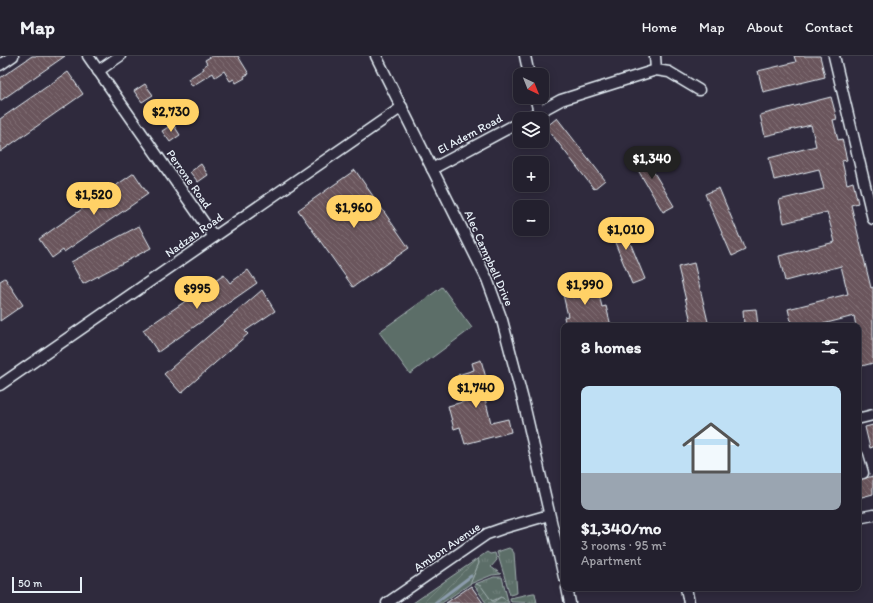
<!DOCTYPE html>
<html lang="en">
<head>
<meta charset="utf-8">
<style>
  :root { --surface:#23202e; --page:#2f2d3a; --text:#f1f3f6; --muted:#a3a3aa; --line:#403e4a; --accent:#ffd166 }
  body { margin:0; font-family:Itim,sans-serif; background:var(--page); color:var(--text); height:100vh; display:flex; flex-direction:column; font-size:15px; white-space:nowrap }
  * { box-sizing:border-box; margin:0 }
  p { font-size:13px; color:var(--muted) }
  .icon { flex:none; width:22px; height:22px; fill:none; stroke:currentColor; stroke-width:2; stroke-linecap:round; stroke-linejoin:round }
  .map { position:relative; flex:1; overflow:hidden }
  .side { position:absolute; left:561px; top:267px; width:300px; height:268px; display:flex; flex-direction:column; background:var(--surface); border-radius:8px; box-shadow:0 2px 10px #0003,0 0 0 1px var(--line) }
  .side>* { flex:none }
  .needle { width:26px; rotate:137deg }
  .tools { position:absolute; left:513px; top:12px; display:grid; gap:8px }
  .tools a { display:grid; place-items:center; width:36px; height:36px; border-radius:8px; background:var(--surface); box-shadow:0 2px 10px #0003,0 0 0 1px var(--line); font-size:20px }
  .scale { position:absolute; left:12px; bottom:10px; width:70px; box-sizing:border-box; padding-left:4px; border:2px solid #e8f1f8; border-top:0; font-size:11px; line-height:14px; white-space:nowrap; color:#e8f1f8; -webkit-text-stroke:3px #2f2a3d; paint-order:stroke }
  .price { position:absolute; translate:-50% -34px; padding:0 9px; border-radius:14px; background:var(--accent); color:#111; font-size:13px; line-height:26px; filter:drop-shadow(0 1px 2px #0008) }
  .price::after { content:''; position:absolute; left:50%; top:24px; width:12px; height:9px; margin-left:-6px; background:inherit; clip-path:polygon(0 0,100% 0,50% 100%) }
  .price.selected { background:#222; color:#fff }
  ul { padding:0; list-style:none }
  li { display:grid; align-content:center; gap:8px; height:212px; padding:0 20px }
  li+li { border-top:1px solid var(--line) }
  li span { display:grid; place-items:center; height:124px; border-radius:8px; color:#555 }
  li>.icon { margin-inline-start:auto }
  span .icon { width:72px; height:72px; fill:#fffc; stroke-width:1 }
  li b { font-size:17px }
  h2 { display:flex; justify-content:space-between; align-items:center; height:48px; padding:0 20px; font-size:17px }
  header { display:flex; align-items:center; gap:24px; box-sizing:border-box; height:56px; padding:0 20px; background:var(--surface); border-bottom:1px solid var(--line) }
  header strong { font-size:19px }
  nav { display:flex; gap:22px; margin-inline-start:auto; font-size:14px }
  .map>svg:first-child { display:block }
</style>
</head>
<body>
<header>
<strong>Map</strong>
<nav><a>Home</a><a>Map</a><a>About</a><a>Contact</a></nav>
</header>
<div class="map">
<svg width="873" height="547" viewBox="0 0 873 547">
  <defs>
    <pattern id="grass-tufts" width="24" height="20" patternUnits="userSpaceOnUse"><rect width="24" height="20" fill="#5b6e67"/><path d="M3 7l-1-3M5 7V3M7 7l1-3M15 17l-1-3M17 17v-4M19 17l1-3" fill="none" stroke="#73837e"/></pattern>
    <pattern id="garden-furrows" width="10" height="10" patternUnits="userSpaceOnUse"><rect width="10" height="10" fill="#5b6e67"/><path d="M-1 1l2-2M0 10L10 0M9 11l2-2" fill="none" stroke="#73837e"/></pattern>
    <pattern id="building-back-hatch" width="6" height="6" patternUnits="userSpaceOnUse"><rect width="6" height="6" fill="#6b555b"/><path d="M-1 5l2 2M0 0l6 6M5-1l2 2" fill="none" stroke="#806e73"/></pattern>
  </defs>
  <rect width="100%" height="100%" fill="#2f2a3d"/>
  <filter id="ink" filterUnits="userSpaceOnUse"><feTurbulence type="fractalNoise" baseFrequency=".025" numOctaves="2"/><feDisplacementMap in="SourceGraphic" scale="8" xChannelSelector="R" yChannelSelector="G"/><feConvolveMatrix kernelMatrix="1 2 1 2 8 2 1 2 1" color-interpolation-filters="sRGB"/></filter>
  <g filter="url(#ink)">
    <g fill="url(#grass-tufts)" stroke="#a2b0b0">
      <path d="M509,492l3,2 2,3 3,40 -7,2 -13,-43z"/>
      <path d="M487,496l3,2 5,-1 2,7 -6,7 10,7 -9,1 -22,9 9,-22 -2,-3z"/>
      <path d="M494,521h8l6,24 -7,-4 -9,4 -14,-16 -3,-1z"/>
      <path d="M533,537h2l2,10 -26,-1 -1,-4z"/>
    </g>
    <g fill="url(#garden-furrows)" stroke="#a2b0b0">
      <path d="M477,503l2,4 -9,21 -28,19h-29z"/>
      <path d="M476,528l5,2 11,15h3l6,-4 7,4 1,2h-23l-12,-18z"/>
    </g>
    <path fill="#5b6e67" stroke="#a2b0b0" d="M442,231l30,41 -62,46 -31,-42z"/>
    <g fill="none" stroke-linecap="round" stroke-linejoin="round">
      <path stroke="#8c9cac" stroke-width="3" d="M435,547l36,-27"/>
    </g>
    <g fill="url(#building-back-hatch)" stroke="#e8f1f8">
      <path d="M32,0h33l-65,45v-23z"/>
      <path d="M212,0h26l11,18 -5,2 1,2 -9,5 -2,-4 -4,2 -6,-10 -9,6 -2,-4 -21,13 -4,-7 16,-10 -1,-2 4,-3 -2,-4z"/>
      <path d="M794,0h26l5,21 -62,15 -5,-21 38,-9z"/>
      <path d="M68,16l15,22 -83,58v-33z"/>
      <path d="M145,28l8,11 -11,7 -8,-11z"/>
      <path d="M831,41l6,22 -4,1 5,20 4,-1 5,21 -5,1 5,23 6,-2 5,21 -7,2 20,83 2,-1v76l-15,4v-22l2,-1 -2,-10v-8h-2l-2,-10 -39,10h-23l-4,-17 60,-15 -7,-28 -56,15 -6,-25 56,-14 -8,-30 -43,11 -5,-23 45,-11 -5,-20 -45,11 -5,-22 47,-12 -5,-21 -46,11 -5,-21z"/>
      <path d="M557,62l48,62 -11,9 -48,-62z"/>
      <path d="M173,68l7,11 -10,7 -8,-11z"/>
      <path d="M640,93l34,57 -11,6 -34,-57z"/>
      <path d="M201,108l7,11 -10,7 -8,-10z"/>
      <path d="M355,114l54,78 -56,39 -55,-77z"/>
      <path d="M134,117l14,21 -84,58 -1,-2 -11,8 -13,-19z"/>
      <path d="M719,132l26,62 -13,6 -27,-62z"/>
      <path d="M620,162l25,61 -13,5 -25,-61z"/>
      <path d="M139,170l12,22 -68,36 -12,-22z"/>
      <path d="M694,207l15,63h-17l-14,-59z"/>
      <path d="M248,214l9,13 -99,69 -15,-22 81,-55 6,8z"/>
      <path d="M5,222l18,27 -23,16v-40z"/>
      <path d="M583,225l1,4 12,-3 6,25 4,-1 5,20h-45l-2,-9 4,-1 -6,-26 12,-3 -2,-4z"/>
      <path d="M262,234l13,21 -30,20 3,3 -67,59 -17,-19z"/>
      <path d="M756,253l2,17h-14l-1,-16z"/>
      <path d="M481,304l7,25 -4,1 1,4h-2l8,33 17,-4 3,13 -46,12 -5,-17 -6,2 -6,-23 22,-6 -6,-17 -4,1 -2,-9 16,-5 -2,-7z"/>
      <path d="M873,369v22l-3,1 -5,-21z"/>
      <path d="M873,420v18l-15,4v-18z"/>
      <path d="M471,530l12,17h-37z"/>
    </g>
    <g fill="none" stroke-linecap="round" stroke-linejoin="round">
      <defs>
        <g id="minor">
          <path d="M88,0l126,181"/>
          <path d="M376,0l111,223 15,41 21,80 41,177"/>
          <path d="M525,0l4,19"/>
          <path d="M655,0l1,14"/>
          <path d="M834,0l39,163"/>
          <path d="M0,9l13,-9"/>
          <path d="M98,15l22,-15"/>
          <path d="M535,41l4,15"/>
          <path d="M526,63l35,-19 95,-30 13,2 30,18"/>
          <path d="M432,113l88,-47"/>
          <path d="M0,329l402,-278"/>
          <path d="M858,361l3,1 12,-3"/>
          <path d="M858,400l5,17 -5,1"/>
          <path d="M858,462l15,-3"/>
          <path d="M567,532l3,15"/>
          <path d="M686,532l3,15"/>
          <path d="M387,547l100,-69 17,-6 45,-13"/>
        </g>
      </defs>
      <use href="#minor" stroke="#e8f1f8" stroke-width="13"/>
      <use href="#minor" stroke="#2f2a3d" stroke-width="10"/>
    </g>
  </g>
  <g text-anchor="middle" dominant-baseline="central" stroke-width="3" stroke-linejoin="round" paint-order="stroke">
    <g font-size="12" fill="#e8f1f8" stroke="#2f2a3d">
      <text transform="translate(470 78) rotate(-28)">El Adem Road</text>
      <text transform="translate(189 123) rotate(55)">Perrone Road</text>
      <text transform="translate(194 179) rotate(-35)">Nadzab Road</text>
      <text transform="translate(489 202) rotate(66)">Alec Campbell Drive</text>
      <text transform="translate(447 491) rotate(-34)">Ambon Avenue</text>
    </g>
  </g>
</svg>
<div class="tools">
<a><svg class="needle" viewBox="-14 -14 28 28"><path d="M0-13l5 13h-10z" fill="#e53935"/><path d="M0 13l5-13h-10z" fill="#a3a3aa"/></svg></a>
<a><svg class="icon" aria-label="layers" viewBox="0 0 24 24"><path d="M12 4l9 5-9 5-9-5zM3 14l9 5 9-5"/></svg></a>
<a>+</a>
<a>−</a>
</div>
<div class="scale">50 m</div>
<b class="price" style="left:171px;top:77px">$2,730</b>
<b class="price selected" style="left:652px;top:124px">$1,340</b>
<b class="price" style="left:94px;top:160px">$1,520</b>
<b class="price" style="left:354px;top:173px">$1,960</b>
<b class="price" style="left:626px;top:195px">$1,010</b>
<b class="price" style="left:585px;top:250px">$1,990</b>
<b class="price" style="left:197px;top:254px">$995</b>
<b class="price" style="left:476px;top:353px">$1,740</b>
<section class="side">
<h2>8 homes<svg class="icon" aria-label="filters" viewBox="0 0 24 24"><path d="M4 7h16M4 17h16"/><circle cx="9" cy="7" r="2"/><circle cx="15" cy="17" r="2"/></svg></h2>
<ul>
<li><span style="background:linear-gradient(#bfe0f5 70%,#9aa5b1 0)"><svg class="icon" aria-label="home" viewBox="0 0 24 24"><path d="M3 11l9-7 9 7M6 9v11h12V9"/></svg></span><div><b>$1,340/mo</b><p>3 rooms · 95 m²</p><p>Apartment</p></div></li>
</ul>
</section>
</div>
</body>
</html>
